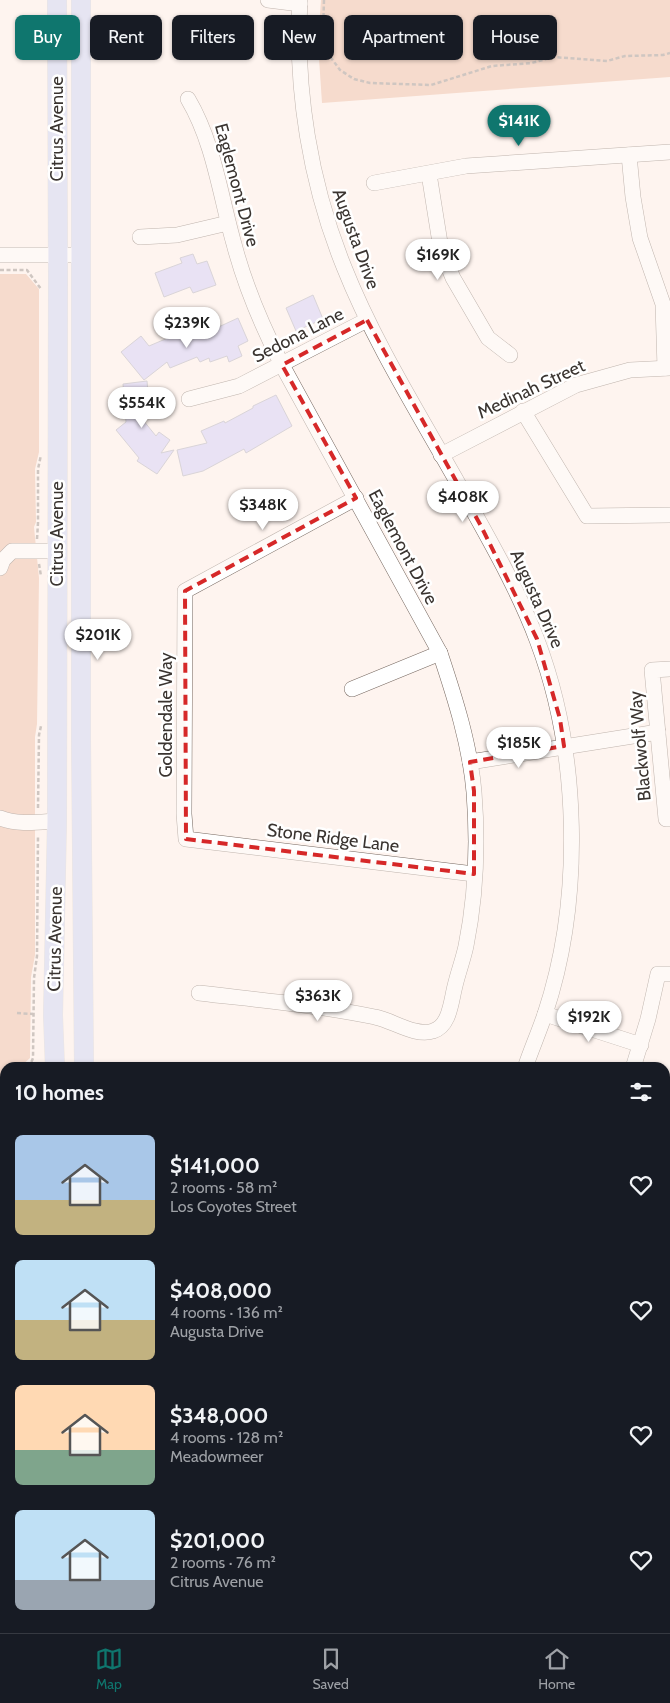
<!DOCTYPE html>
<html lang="en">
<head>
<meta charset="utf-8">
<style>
  :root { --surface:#171b24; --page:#20242c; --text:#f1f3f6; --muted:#9ea1a6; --line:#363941; --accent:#0f766e }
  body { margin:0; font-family:Cabin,sans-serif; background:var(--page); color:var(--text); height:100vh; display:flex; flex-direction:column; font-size:19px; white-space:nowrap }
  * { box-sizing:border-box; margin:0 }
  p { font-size:16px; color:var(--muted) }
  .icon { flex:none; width:28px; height:28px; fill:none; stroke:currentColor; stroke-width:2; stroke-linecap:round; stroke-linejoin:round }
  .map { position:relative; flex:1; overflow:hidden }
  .details { position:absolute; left:0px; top:1062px; width:670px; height:571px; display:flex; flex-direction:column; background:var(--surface); border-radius:15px 15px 0 0; box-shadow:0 1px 4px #0004 }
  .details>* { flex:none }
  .hud { position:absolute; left:15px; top:15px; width:640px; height:45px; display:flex; gap:10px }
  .price { position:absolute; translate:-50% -42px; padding:0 11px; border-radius:18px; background:#fff; color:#222; font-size:16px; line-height:32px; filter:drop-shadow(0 1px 2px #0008) }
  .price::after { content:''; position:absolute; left:50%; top:30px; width:15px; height:11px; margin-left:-8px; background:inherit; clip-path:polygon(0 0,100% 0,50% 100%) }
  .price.on { background:var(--accent); color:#fff }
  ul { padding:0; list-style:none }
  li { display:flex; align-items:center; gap:15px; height:125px; padding:0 15px }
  li span { display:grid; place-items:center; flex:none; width:140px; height:100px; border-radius:8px; color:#555 }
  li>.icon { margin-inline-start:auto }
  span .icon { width:60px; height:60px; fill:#fffc; stroke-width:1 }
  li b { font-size:21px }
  h2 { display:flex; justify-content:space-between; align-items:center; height:60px; padding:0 15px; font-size:21px }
  .pill { padding:0 18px; border-radius:8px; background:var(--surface); box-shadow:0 1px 4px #0004; font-size:18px; line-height:45px }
  .pill.on { background:var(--accent); color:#fff }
  .menu { display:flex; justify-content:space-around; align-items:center; height:70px; border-top:1px solid var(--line); background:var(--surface); font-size:14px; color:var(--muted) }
  .menu a { display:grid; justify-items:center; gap:2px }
  .menu .on { color:var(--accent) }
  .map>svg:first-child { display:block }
</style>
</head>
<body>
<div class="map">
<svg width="670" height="1633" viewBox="0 0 670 1633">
  <rect width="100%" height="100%" fill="#fef4ef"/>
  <g fill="#fce8df">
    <path d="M5,1146v257h-5v-256z"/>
    <path d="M665,1293l5,2v254l-5,-1z"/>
  </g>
  <g fill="#edbca4">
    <path d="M321,0h349v77l-348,26 -4,-60z"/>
    <path d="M0,274h26l13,15v163l-4,17 1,53 -2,5 5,51 -2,146 -2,13v218l-4,22 -1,81 -10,9 -15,1v12h-5z"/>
  </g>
  <g fill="#d0ccfa" stroke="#aeadbc">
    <path d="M193,254l4,10 10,-3 9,24 -23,8 -3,-6 -26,10 -9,-24 27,-10 -2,-5z"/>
    <path d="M313,295l10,24 -27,12 -10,-23z"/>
    <path d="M238,318l10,23 -10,5 4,10 -13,6 -2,-6 -17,6 -1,-4 -9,4 -3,-5 -27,11 -3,-6 -23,18 -23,-28 20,-16 8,10 33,-14 4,10z"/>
    <path d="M147,381l1,12h4l1,14 -19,2 22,27 3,-4 11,8 -9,13 13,-3 -17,24 -20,-13 2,-3 -23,-28 10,-8 -3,-38z"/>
    <path d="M276,395l16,31 -46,27 -2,-4 -41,22 -20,5 -6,-26 30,-7 -6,-12 23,-10 1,2 28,-15v-2z"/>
  </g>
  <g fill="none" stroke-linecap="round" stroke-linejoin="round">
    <defs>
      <g id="minor">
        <path d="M268,0l32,4"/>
        <path d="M300,0c-5,90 10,183 44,267 29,73 72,142 111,211 29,53 61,106 82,162 43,113 46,260 8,374 -6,18 -14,36 -20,54"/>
        <path d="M188,99c26,44 32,96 46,145 11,42 28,82 48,121l158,288c15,45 30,92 34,139 4,51 2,104 -8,154 -3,14 -8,27 -11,40 -4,15 -5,40 -22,45 -18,6 -41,-11 -58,-14 -58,-12 -117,-17 -176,-24"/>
        <path d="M629,155l4,42 7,41 23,66 2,64"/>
        <path d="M429,174l12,75 12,29 35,60 22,17"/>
        <path d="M374,183l92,-17 204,-14"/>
        <path d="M140,237l37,-2 51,-12"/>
        <path d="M0,255h81"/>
        <path d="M189,399l50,-13 128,-66"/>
        <path d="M523,411l64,105 83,-1"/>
        <path d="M441,455l135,-70 54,-15 40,-2"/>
        <path d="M356,498l-171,93 -1,223 2,25 288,35"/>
        <path d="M0,568l3,-8 9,-9h45"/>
        <path d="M670,669l-18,1 14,149h4"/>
        <path d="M352,689l88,-36"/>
        <path d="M470,762l188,-30"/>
        <path d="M0,818c17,7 39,4 57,3"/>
        <path d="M545,1014l96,31"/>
        <path d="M633,1068l15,-49 10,-45h12"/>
        <path d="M0,1096h5"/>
        <path d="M0,1127h5"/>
        <path d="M665,1134l5,2"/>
        <path d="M665,1244l5,3"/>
        <path d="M665,1274l5,3"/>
        <path d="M665,1309l5,3"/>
        <path d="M665,1421l5,-12"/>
      </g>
      <g id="major">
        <path d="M81,0v739l3,329"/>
        <path d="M55,1068l-2,-53 4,-194 1,-545 -1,-276"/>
        <path d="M68,1633l1,-4"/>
      </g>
      <g id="highway">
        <path d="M0,1467h5"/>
        <path d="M665,1597l5,1"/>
      </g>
    </defs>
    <use href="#minor" stroke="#766860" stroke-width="16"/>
    <use href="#major" stroke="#d4d2d1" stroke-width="20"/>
    <use href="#highway" stroke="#d4d2d1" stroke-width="22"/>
    <g stroke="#978f8b" stroke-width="2.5" stroke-dasharray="4 2.5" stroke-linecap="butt">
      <path d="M324,0l-1,34 6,21 11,15 14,9 16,4 61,2 61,-19 40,-3 21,-6 54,4 18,-5 38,-1 7,-2"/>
      <path d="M0,270h27l14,19"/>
      <path d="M37,539l1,-16v-54l3,-14"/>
      <path d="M39,564l2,12"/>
      <path d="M38,808l1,-73 2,-9"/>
      <path d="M17,1013l16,1"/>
      <path d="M29,1068l4,-10 1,-80 3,-22 1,-120"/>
    </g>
    <use href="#minor" stroke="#fff" stroke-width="15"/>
    <use href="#major" stroke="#cad2f7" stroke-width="19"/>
    <use href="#highway" stroke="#a6b4f2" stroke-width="21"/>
  </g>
  <path d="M0 0H670V1633H0ZM367,320l114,206 56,113 23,80 4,27 -94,16 4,29v83l-288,-35 -1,-248 171,-93 -74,-133z" fill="#fef4ef" fill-opacity=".55" fill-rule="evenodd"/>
  <path fill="none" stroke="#d62828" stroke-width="4" stroke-dasharray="10 6" stroke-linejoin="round" d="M367,320l114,206 56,113 23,80 4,27 -94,16 4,29v83l-288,-35 -1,-248 171,-93 -74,-133z"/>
  <g text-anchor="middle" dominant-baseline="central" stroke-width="5" stroke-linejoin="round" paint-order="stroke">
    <g font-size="18" fill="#3a3430" stroke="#fff">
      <text transform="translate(57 129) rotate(-90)">Citrus Avenue</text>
      <text transform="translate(237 185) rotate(75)">Eaglemont Drive</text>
      <text transform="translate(356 239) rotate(70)">Augusta Drive</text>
      <text transform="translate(298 335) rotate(-27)">Sedona Lane</text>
      <text transform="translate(531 389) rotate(-25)">Medinah Street</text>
      <text transform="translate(57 534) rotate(-90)">Citrus Avenue</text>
      <text transform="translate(403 547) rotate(62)">Eaglemont Drive</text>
      <text transform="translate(537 599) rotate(66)">Augusta Drive</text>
      <text transform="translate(166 715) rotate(-90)">Goldendale Way</text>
      <text transform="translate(640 746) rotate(-95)">Blackwolf Way</text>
      <text transform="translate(333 838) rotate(7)">Stone Ridge Lane</text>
      <text transform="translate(55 939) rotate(-89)">Citrus Avenue</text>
    </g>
  </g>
</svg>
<b class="price on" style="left:519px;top:147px">$141K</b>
<b class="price" style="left:438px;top:281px">$169K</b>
<b class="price" style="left:187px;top:349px">$239K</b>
<b class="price" style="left:142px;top:429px">$554K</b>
<b class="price" style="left:463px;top:523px">$408K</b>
<b class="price" style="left:263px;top:531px">$348K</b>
<b class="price" style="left:98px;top:661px">$201K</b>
<b class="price" style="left:519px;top:769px">$185K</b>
<b class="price" style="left:318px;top:1022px">$363K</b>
<b class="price" style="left:589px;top:1043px">$192K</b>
<div class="hud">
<a class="pill on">Buy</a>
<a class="pill">Rent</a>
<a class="pill">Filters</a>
<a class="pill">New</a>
<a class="pill">Apartment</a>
<a class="pill">House</a>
</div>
<section class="details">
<h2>10 homes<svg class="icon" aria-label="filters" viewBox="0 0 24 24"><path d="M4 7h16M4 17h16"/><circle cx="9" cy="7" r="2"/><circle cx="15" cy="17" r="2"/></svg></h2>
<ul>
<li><span style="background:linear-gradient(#a9c7e8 65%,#c2b280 0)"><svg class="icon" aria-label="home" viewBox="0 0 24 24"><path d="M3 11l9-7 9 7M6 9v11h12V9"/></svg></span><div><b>$141,000</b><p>2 rooms · 58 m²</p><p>Los Coyotes Street</p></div><svg class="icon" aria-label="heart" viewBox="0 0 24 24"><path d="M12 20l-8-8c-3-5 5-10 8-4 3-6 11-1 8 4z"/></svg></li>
<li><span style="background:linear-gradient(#bfe0f5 60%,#c2b280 0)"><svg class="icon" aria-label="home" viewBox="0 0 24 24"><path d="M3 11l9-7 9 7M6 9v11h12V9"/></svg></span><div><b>$408,000</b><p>4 rooms · 136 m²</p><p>Augusta Drive</p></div><svg class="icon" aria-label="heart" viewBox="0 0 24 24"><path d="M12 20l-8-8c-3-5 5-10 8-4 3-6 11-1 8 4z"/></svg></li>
<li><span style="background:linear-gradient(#ffd9b3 65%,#7fa58c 0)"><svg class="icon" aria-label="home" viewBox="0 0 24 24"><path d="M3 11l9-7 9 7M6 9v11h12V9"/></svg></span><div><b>$348,000</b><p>4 rooms · 128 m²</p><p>Meadowmeer</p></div><svg class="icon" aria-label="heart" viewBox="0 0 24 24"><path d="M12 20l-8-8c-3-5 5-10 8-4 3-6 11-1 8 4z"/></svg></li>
<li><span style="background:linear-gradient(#bfe0f5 70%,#9aa5b1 0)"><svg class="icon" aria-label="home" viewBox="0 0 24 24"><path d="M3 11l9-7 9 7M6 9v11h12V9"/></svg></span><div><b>$201,000</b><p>2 rooms · 76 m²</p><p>Citrus Avenue</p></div><svg class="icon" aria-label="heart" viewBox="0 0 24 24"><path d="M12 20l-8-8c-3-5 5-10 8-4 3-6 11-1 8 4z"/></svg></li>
</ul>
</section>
</div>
<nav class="menu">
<a class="on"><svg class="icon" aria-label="map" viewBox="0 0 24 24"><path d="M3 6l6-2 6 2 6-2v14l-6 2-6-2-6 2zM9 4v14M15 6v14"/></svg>Map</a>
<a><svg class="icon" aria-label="saved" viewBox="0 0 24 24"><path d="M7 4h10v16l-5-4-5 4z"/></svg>Saved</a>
<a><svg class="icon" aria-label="home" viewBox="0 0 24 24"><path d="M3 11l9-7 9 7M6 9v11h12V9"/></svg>Home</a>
</nav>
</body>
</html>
